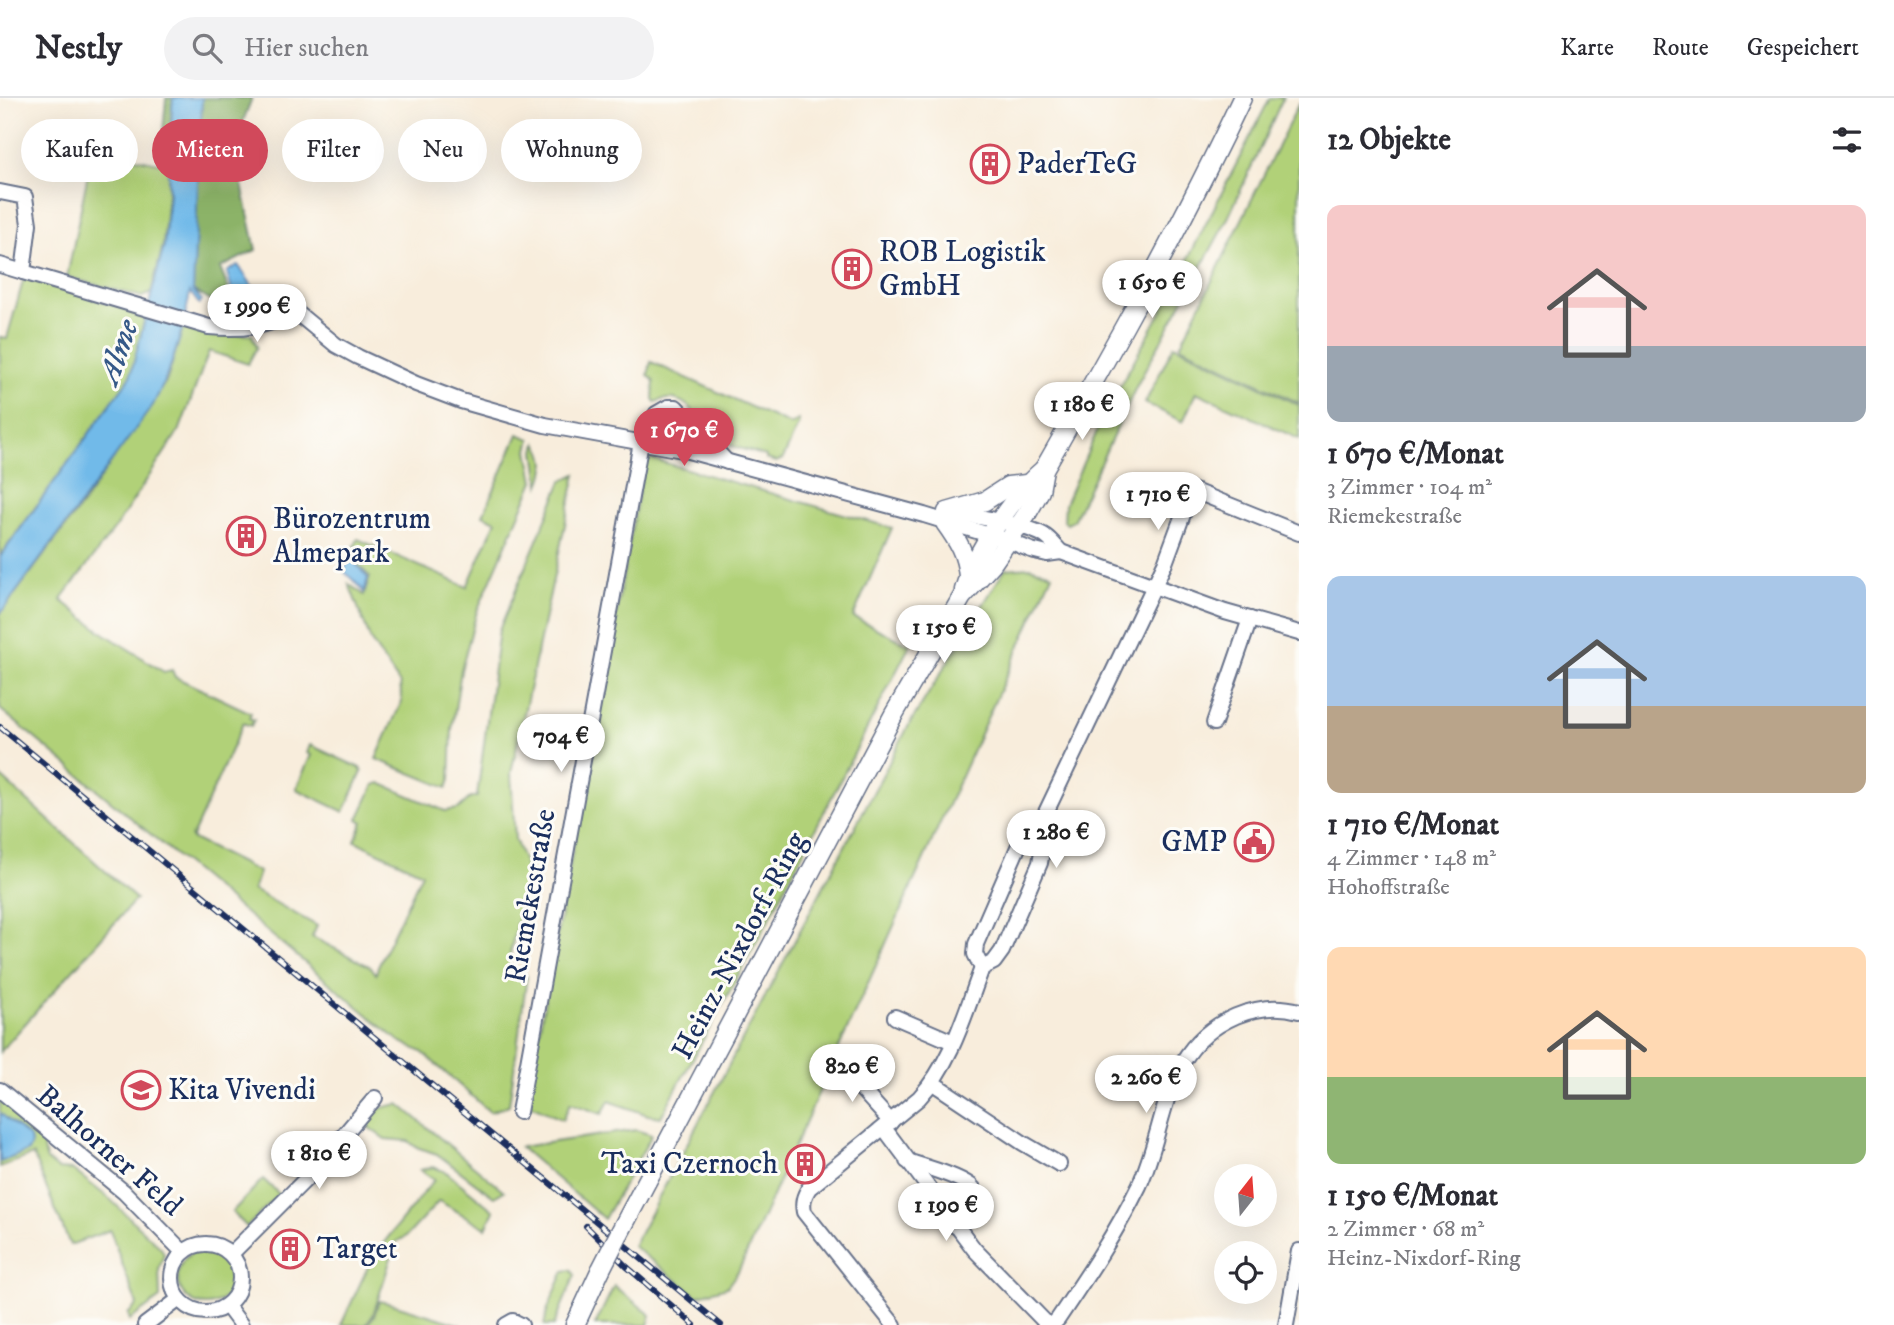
<!DOCTYPE html>
<html lang="de">
<head>
<meta charset="utf-8">
<style>
  :root { --surface:#fff; --page:#f2f2f3; --text:#2b2b33; --muted:#7c7c81; --line:#e1e1e2; --accent:#d1495b }
  body { margin:0; font-family:"IM FELL DW Pica",serif; background:var(--page); color:var(--text); height:100vh; display:flex; flex-direction:column; font-size:26px; white-space:nowrap }
  * { box-sizing:border-box; margin:0 }
  p { font-size:23px; color:var(--muted) }
  .icon { flex:none; width:38px; height:38px; fill:none; stroke:currentColor; stroke-width:2; stroke-linecap:round; stroke-linejoin:round }
  .map { position:relative; flex:1; overflow:hidden }
  .details { display:flex; flex-direction:column; background:var(--surface); width:595px }
  .details>* { flex:none }
  .hud { position:absolute; left:21px; top:21px; width:665px; height:63px; display:flex; gap:14px }
  .needle { width:46px; rotate:17deg }
  .tools { position:absolute; left:1214px; top:1066px; display:grid; gap:14px }
  .tools a { display:grid; place-items:center; width:63px; height:63px; border-radius:50%; background:var(--surface); box-shadow:0 7px 28px #0002; font-size:35px }
  .price { position:absolute; translate:-50% -60px; padding:0 16px; border-radius:24px; background:#fff; color:#222; font-size:23px; line-height:46px; filter:drop-shadow(0 2px 4px #0008) }
  .price::after { content:''; position:absolute; left:50%; top:42px; width:21px; height:16px; margin-left:-10px; background:inherit; clip-path:polygon(0 0,100% 0,50% 100%) }
  .price.selected { background:var(--accent); color:#fff }
  ul { padding:0; list-style:none }
  li { display:grid; align-content:center; gap:14px; height:371px; padding:0 28px }
  li span { display:grid; place-items:center; height:217px; border-radius:14px; color:#555 }
  li>.icon { margin-inline-start:auto }
  span .icon { width:126px; height:126px; fill:#fffc; stroke-width:1 }
  li b { font-size:30px }
  h2 { display:flex; justify-content:space-between; align-items:center; height:84px; padding:0 28px; font-size:30px }
  .pill { padding:0 24px; border-radius:32px; background:var(--surface); box-shadow:0 7px 28px #0002; font-size:24px; line-height:63px }
  .pill.selected { background:var(--accent); color:#fff }
  header { display:flex; align-items:center; gap:42px; box-sizing:border-box; height:98px; padding:0 35px; background:var(--surface); border-bottom:2px solid var(--line) }
  header strong { font-size:33px }
  nav { display:flex; gap:38px; margin-inline-start:auto; font-size:24px }
  .search { width:490px; height:63px; background:var(--page); display:flex; align-items:center; gap:18px; box-sizing:border-box; padding:0 24px; border-radius:38px; color:var(--muted); font-size:26px }
  main { display:flex; flex:1; min-height:0 }
  .map>svg:first-child { display:block }
</style>
</head>
<body>
<header>
<strong>Nestly</strong>
<div class="search"><svg class="icon" aria-label="search" viewBox="0 0 24 24"><circle cx="10" cy="10" r="6"/><path d="M15 15l6 6"/></svg>Hier suchen</div>
<nav><a>Karte</a><a>Route</a><a>Gespeichert</a></nav>
</header>
<main>
<div class="map">
<svg width="1299" height="1227" viewBox="0 0 1299 1227">
  <rect width="100%" height="100%" fill="#fdfcf7"/>
  <filter id="ink" filterUnits="userSpaceOnUse"><feTurbulence type="fractalNoise" baseFrequency=".0143" numOctaves="2"/><feDisplacementMap in="SourceGraphic" scale="14" xChannelSelector="R" yChannelSelector="G"/><feConvolveMatrix kernelMatrix="1 2 1 2 8 2 1 2 1" color-interpolation-filters="sRGB"/></filter>
  <filter id="wash" filterUnits="userSpaceOnUse"><feTurbulence type="fractalNoise" baseFrequency=".00686" numOctaves="4" result="noise"/><feDisplacementMap in="SourceGraphic" scale="28" xChannelSelector="R" yChannelSelector="G"/><feGaussianBlur stdDeviation="1.57" result="paint"/><feColorMatrix in="noise" values="0 0 0 0 0 0 0 0 0 0 0 0 0 0 0 0 0 1.4 0 .05"/><feComposite in="paint" operator="in"/></filter>
  <g filter="url(#wash)">
    <rect width="100%" height="100%" fill="#f8eddc"/>
    <g fill="#b1d178" stroke="#66806b" stroke-width="2">
      <path d="M1270,0h13l-55,120 -91,167 -64,136 -6,3 -3,-3 1,-17 39,-89 57,-103z"/>
      <path d="M1299,5v300l-119,-57z"/>
      <path d="M93,51l75,16v28l-5,52 -12,48 -9,4 -75,-20z"/>
      <path d="M24,180l122,36 -16,63 -130,179v-219l7,1z"/>
      <path d="M184,227l27,7 41,3 5,12 -9,17 -39,-13 -29,78 -65,99 -54,72 41,32 62,40 8,-2 3,7 76,36 -2,5 5,2 -3,6 -8,-3 -51,114 -2,-2 1,3 68,34 -6,18 64,36 -5,11 59,30 5,7 2,-8 44,-93 -67,-32 8,-19 -5,-3 16,-34 6,-2 65,28 13,-2 13,-12h6l22,-167 63,-149 14,-7 -65,299 4,66 13,33 -18,82v17l17,5 -18,129 -19,7 -68,-60 -23,-11 -399,-332v-95l84,-112 83,-122z"/>
      <path d="M1174,247l125,60v34l-103,-47 -13,30 -38,-19z"/>
      <path d="M651,264l140,63 7,-5 1,3 -16,36 -7,3 -10,-3v-3l-40,-12 -26,-26 2,-2 -4,-5 -3,2c-11,-13 -23,-18 -40,-11l-2,-3 1,-18 -6,-6z"/>
      <path d="M665,315h9l28,31 -3,2 -41,-9v-17z"/>
      <path d="M518,336l13,5 -3,11 6,31 -57,130 -16,59 -9,59 -2,51 -3,8 -71,-29 26,-58 -2,-17 -29,-43 -22,-57 15,11 6,-18 -20,-21 8,-17 109,48 29,-66 -13,-6z"/>
      <path d="M537,345c10,13 10,27 3,42l-5,-34z"/>
      <path d="M645,359l247,71 -39,89 57,28 -140,272 -109,200 -13,-2 -39,-14 -7,13 -32,-11 -7,17 -37,-17z"/>
      <path d="M1030,469l22,7 -313,696 -12,17 -30,9 -64,-50 276,-521 96,-156z"/>
      <path d="M310,647l50,23 2,4 -18,40 -48,-23 15,-34 -4,-2z"/>
      <path d="M0,678l136,123 -136,153z"/>
      <path d="M0,999l48,41 -5,11 4,11 11,9 15,1 38,30 50,48 3,6 -5,15 1,29 -30,22 -2,-6 9,-9 -27,-75 -40,15 -37,-90 -33,12v-5l28,-11 2,-13 -30,-25z"/>
      <path d="M399,1006l105,87 -10,6 -57,-43 -21,-7 -8,-6 -23,-2 -17,-12c7,-21 10,-19 31,-23z"/>
      <path d="M636,1032l16,5 -48,84 -84,-72z"/>
      <path d="M433,1069l13,5 48,39 -8,17 -47,-27 -32,35 -11,6 -23,73 -7,10h-25l32,-69 61,-76 -14,-10z"/>
      <path d="M263,1081l16,15 -32,33 -15,-15z"/>
      <circle cx="206" cy="1179" r="28"/>
      <path d="M571,1172l4,5 -21,50h-10l4,-17 16,-37z"/>
      <path d="M614,1188l37,29 -3,10h-53z"/>
      <path d="M379,1203l10,2 72,22h-94l7,-9z"/>
    </g>
    <g fill="#8cb368" stroke="#547163" stroke-width="2">
      <path d="M166,0h7l-5,67 -8,-2z"/>
      <path d="M202,0h50l-10,26 -2,51 16,75 -36,18 21,52 -48,-30z"/>
    </g>
    <g fill="#71bae9" stroke="#4674a4" stroke-width="2">
      <path d="M173,0h29l-9,192 9,11 -3,3 -9,-12c-7,40 -18,77 -37,113l-153,209v-57l130,-180 34,-131 5,-52 -1,-29z"/>
      <path d="M238,167l26,38 -20,12 -9,-15 -8,-28z"/>
      <path d="M350,459l18,21 -4,14c-7,-11 -14,-13 -20,-21z"/>
      <path d="M0,1015l30,25 1,6 -3,7 -28,11z"/>
    </g>
  </g>
  <g filter="url(#ink)">
    <g fill="none" stroke-linecap="round" stroke-linejoin="round">
      <defs>
        <g id="minor">
          <path d="M0,94l25,5 4,27 -6,48 186,55c33,3 58,0 87,-15l40,33 22,12 58,27 45,17 84,24 143,26 236,64 85,26 22,9 16,4 14,-2"/>
          <path d="M0,167l23,7"/>
          <path d="M647,346l9,-30 12,-7h8l51,55"/>
          <path d="M953,415c19,2 78,13 92,23 6,4 11,11 16,16l164,60 74,21"/>
          <path d="M1214,625l36,-104"/>
          <path d="M982,870l-7,-14 1,-10 43,-99 7,-10 12,-6"/>
          <path d="M895,919l58,25"/>
          <path d="M830,969l32,23 29,32"/>
          <path d="M933,985l90,60 36,21"/>
          <path d="M0,992l124,102 59,60"/>
          <path d="M519,1014l122,-670"/>
          <path d="M884,1030l90,121 74,76"/>
          <path d="M907,1063c18,6 49,14 64,25 7,6 7,19 1,26 -4,5 -12,10 -17,14"/>
          <circle cx="206" cy="1180" r="34"/>
          <path d="M231,1156l80,-80 64,-76"/>
          <path d="M227,1208l14,19"/>
          <path d="M145,1227l33,-25"/>
          <path d="M506,1227l7,-4 8,4"/>
          <path d="M894,1227l-90,-113c-2,-10 0,-16 5,-24l110,-90c33,-36 46,-85 63,-130l12,-6 8,-11 38,-88 2,-12 -4,-22 127,-266 27,-73 107,43"/>
          <path d="M1052,1227l6,-6c29,-43 58,-86 81,-133 30,-65 22,-138 97,-170 20,-8 42,-11 63,-5"/>
          <path d="M1286,1227l13,-74"/>
        </g>
        <g id="major">
          <path d="M947,414l38,-11 23,-15 18,-2"/>
          <path d="M945,425c13,18 21,31 23,53"/>
          <path d="M964,492c11,-38 50,-96 80,-121"/>
          <path d="M619,1136l275,-520 68,-117 30,-33 36,-52 12,-21 4,-22c70,-122 138,-244 198,-371"/>
          <path d="M575,1227l26,-56"/>
        </g>
      </defs>
      <use href="#minor" stroke="#68728a" stroke-width="18"/>
      <use href="#major" stroke="#68728a" stroke-width="21"/>
      <use href="#minor" stroke="#fff" stroke-width="14"/>
      <use href="#major" stroke="#fff" stroke-width="18"/>
      <defs>
        <g id="rail">
          <path d="M0,629l721,598"/>
          <path d="M586,1128l40,40 68,59"/>
        </g>
      </defs>
      <use href="#rail" stroke="#1b2f5e" stroke-width="6"/>
      <use href="#rail" stroke="#fdfcf7" stroke-width="3.5" stroke-dasharray="10" stroke-linecap="butt"/>
      <defs>
        <path id="major-bridge" d="M601,1171l18,-35"/>
      </defs>
      <use href="#major-bridge" stroke="#68728a" stroke-width="21" stroke-linecap="butt"/>
      <use href="#major-bridge" stroke="#fff" stroke-width="18"/>
    </g>
  </g>
  <defs>
    <symbol id="building-ring" viewBox="-11 -11 22 22"><circle r="9.5" fill="#fdfcf7" stroke="#d1495b" stroke-width="1.5"/><path d="M-4-6H4V6H1V3H-1V6H-4ZM-2.5-4.3h1.7v1.8h-1.7ZM.8-4.3h1.7v1.8H.8ZM-2.5-1h1.7V.8h-1.7ZM.8-1h1.7V.8H.8Z" fill="#d1495b"/></symbol>
    <symbol id="civic-ring" viewBox="-11 -11 22 22"><circle r="9.5" fill="#fdfcf7" stroke="#d1495b" stroke-width="1.5"/><path d="M-.6-6.5H3V-4.5H.6V-3L4-1V1h2V6H-6V1h2V-1L-.6-3ZM-1.2 2.5V6h2.4V2.5Z" fill="#d1495b"/></symbol>
    <symbol id="school-ring" viewBox="-11 -11 22 22"><circle r="9.5" fill="#fdfcf7" stroke="#d1495b" stroke-width="1.5"/><path d="M0-5L7-2L0 1L-7-2ZM-4 1L0 2.5L4 1V4Q0 6-4 4Z" fill="#d1495b"/></symbol>
  </defs>
  <g fill-rule="evenodd">
    <use href="#building-ring" x="968" y="44" width="44" height="44"/>
    <use href="#building-ring" x="830" y="149" width="44" height="44"/>
    <use href="#building-ring" x="224" y="416" width="44" height="44"/>
    <use href="#civic-ring" x="1232" y="722" width="44" height="44"/>
    <use href="#school-ring" x="119" y="970" width="44" height="44"/>
    <use href="#building-ring" x="783" y="1044" width="44" height="44"/>
    <use href="#building-ring" x="268" y="1129" width="44" height="44"/>
  </g>
  <g text-anchor="middle" dominant-baseline="central" stroke-width="6" stroke-linejoin="round" paint-order="stroke">
    <g font-size="30" fill="#1b2f5e" stroke="#fdfcf7" text-anchor="start">
      <text x="1017" y="66">PaderTeG</text>
      <text x="879" y="154">ROB Logistik<tspan x="879" dy="34">GmbH</tspan></text>
      <text x="273" y="421">Bürozentrum<tspan x="273" dy="34">Almepark</tspan></text>
      <text x="1227" y="744" text-anchor="end">GMP</text>
      <text x="168" y="992">Kita Vivendi</text>
      <text x="778" y="1066" text-anchor="end">Taxi Czernoch</text>
      <text x="317" y="1151">Target</text>
    </g>
    <g font-size="30" fill="#1b2f5e" stroke="#fdfcf7">
      <text transform="translate(531 798) rotate(-80)">Riemekestraße</text>
      <text transform="translate(740 848) rotate(-62)">Heinz-Nixdorf-Ring</text>
      <text transform="translate(109 1053) rotate(41)">Balhorner Feld</text>
    </g>
    <g font-size="32" font-style="italic" fill="#355988" stroke="#fdfcf7">
      <text transform="translate(119 254) rotate(-71)">Alme</text>
    </g>
  </g>
</svg>
<div class="tools">
<a><svg class="needle" viewBox="-14 -14 28 28"><path d="M0-13l5 13h-10z" fill="#e53935"/><path d="M0 13l5-13h-10z" fill="#7c7c81"/></svg></a>
<a><svg class="icon" aria-label="locate" viewBox="0 0 24 24"><circle cx="12" cy="12" r="6"/><path d="M12 2v4M12 18v4M2 12h4M18 12h4"/></svg></a>
</div>
<b class="price" style="left:1152px;top:222px">1 650 €</b>
<b class="price" style="left:257px;top:246px">1 990 €</b>
<b class="price" style="left:1082px;top:344px">1 180 €</b>
<b class="price selected" style="left:684px;top:370px">1 670 €</b>
<b class="price" style="left:1158px;top:434px">1 710 €</b>
<b class="price" style="left:944px;top:567px">1 150 €</b>
<b class="price" style="left:561px;top:676px">704 €</b>
<b class="price" style="left:1056px;top:772px">1 280 €</b>
<b class="price" style="left:852px;top:1006px">820 €</b>
<b class="price" style="left:1146px;top:1017px">2 260 €</b>
<b class="price" style="left:319px;top:1093px">1 810 €</b>
<b class="price" style="left:946px;top:1145px">1 190 €</b>
<div class="hud">
<a class="pill">Kaufen</a>
<a class="pill selected">Mieten</a>
<a class="pill">Filter</a>
<a class="pill">Neu</a>
<a class="pill">Wohnung</a>
</div>
</div>
<section class="details">
<h2>12 Objekte<svg class="icon" aria-label="filters" viewBox="0 0 24 24"><path d="M4 7h16M4 17h16"/><circle cx="9" cy="7" r="2"/><circle cx="15" cy="17" r="2"/></svg></h2>
<ul>
<li><span style="background:linear-gradient(#f6c9c9 65%,#9aa5b1 0)"><svg class="icon" aria-label="home" viewBox="0 0 24 24"><path d="M3 11l9-7 9 7M6 9v11h12V9"/></svg></span><div><b>1 670 €/Monat</b><p>3 Zimmer · 104 m²</p><p>Riemekestraße</p></div></li>
<li><span style="background:linear-gradient(#a9c7e8 60%,#b9a48a 0)"><svg class="icon" aria-label="home" viewBox="0 0 24 24"><path d="M3 11l9-7 9 7M6 9v11h12V9"/></svg></span><div><b>1 710 €/Monat</b><p>4 Zimmer · 148 m²</p><p>Hohoffstraße</p></div></li>
<li><span style="background:linear-gradient(#ffd9b3 60%,#8fb573 0)"><svg class="icon" aria-label="home" viewBox="0 0 24 24"><path d="M3 11l9-7 9 7M6 9v11h12V9"/></svg></span><div><b>1 150 €/Monat</b><p>2 Zimmer · 68 m²</p><p>Heinz-Nixdorf-Ring</p></div></li>
</ul>
</section>
</main>
</body>
</html>
